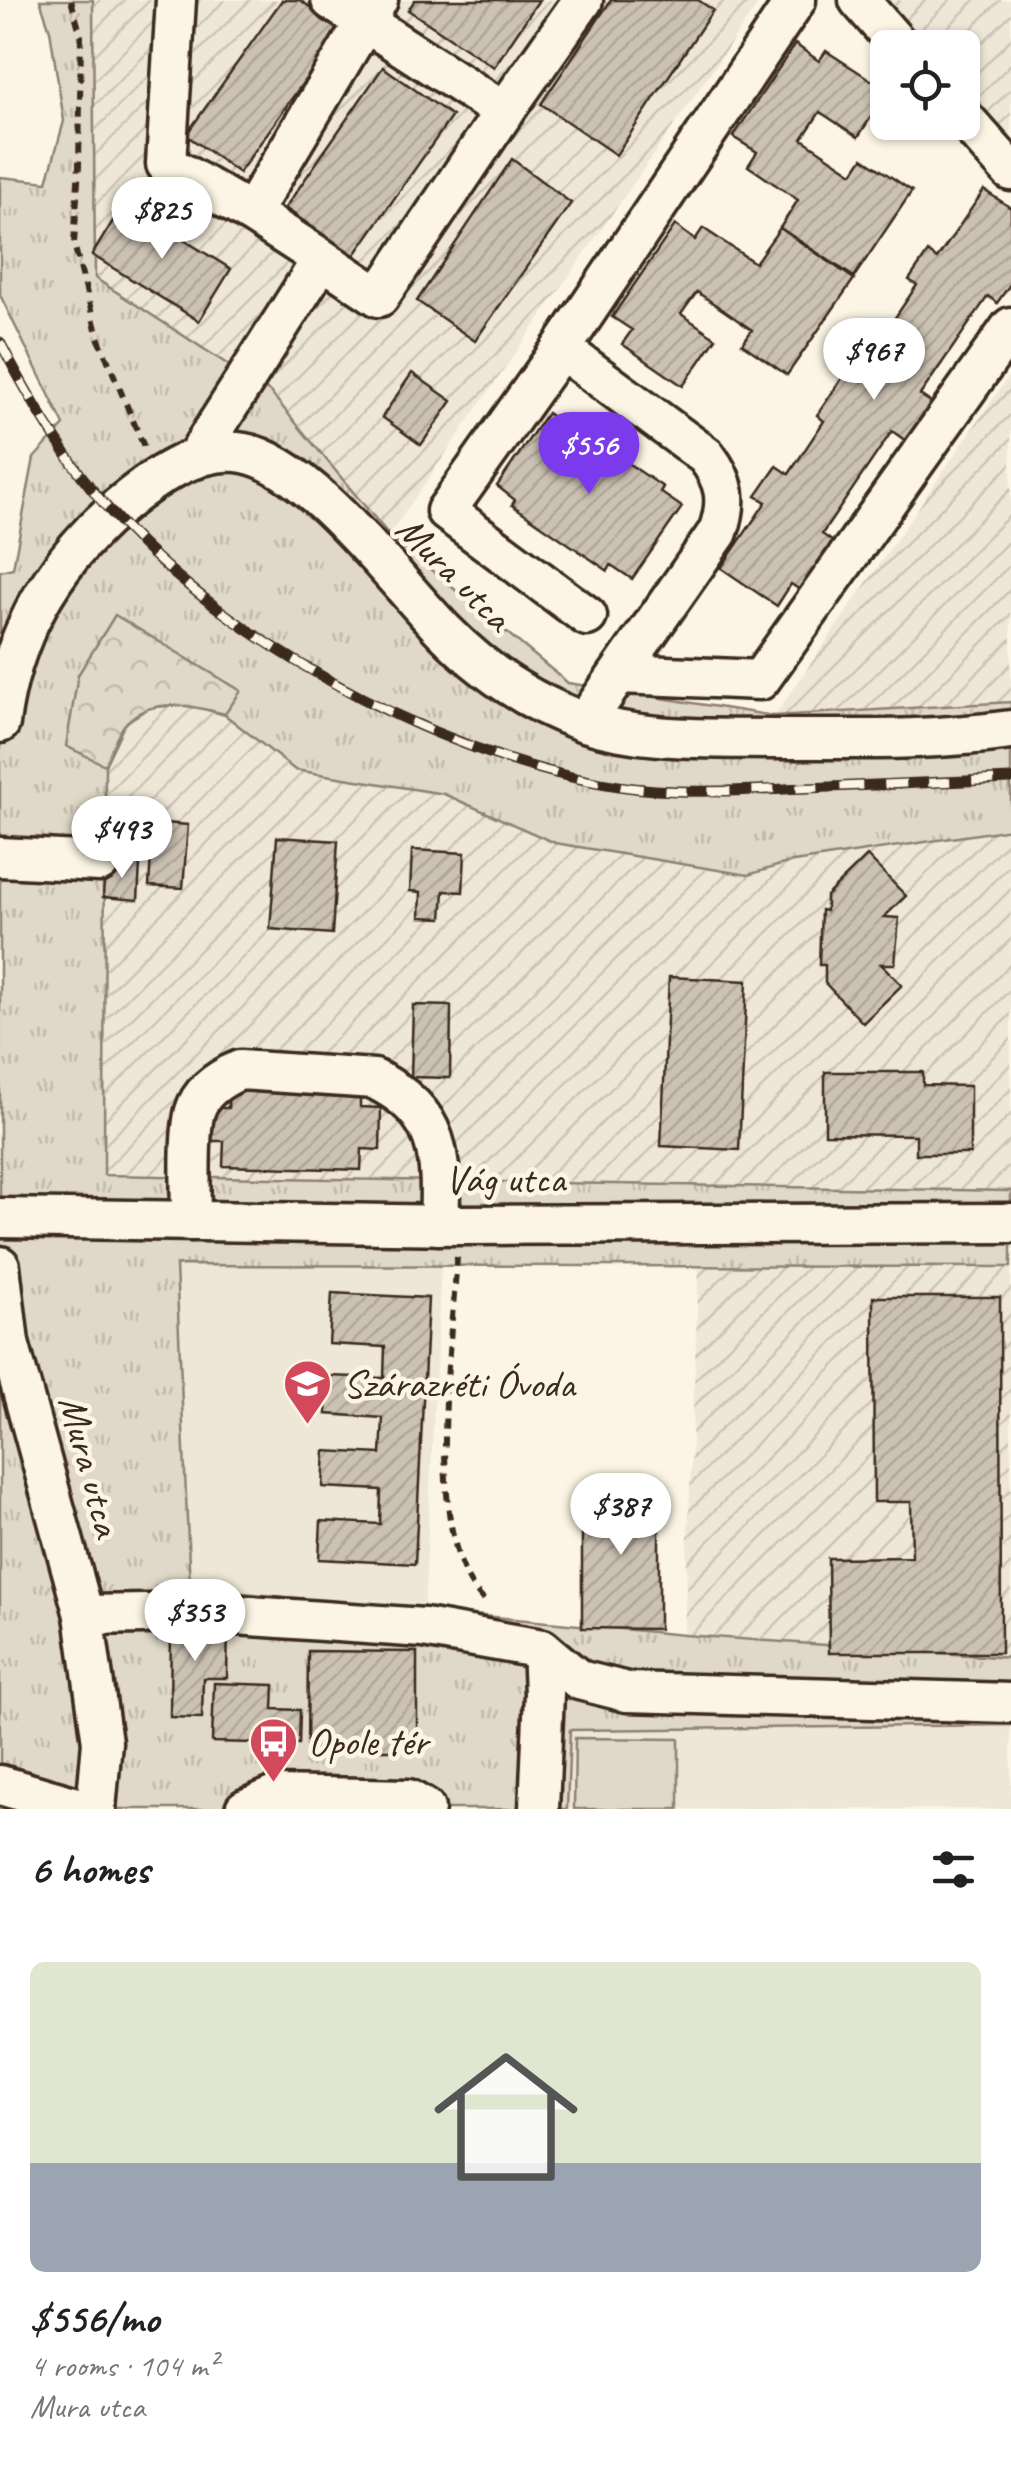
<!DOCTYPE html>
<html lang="en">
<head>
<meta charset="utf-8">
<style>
  :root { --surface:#fff; --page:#f2f2f2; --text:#222; --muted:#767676; --accent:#7c3aed }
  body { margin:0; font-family:Caveat,sans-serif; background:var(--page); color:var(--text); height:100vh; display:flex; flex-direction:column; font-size:38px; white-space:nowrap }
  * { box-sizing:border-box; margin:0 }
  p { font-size:32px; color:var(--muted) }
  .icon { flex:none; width:55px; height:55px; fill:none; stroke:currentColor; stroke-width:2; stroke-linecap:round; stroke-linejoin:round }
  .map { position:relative; height:1809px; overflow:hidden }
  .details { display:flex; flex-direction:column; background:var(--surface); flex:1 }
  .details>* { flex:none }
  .controls { position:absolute; left:870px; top:30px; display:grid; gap:20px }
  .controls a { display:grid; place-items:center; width:110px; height:110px; border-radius:15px; background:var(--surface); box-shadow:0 2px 8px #0004; font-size:50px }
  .price { position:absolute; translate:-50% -85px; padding:0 22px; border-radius:35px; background:#fff; color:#222; font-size:32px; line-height:65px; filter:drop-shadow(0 2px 5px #0008) }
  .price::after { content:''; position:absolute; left:50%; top:60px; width:30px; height:22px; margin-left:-15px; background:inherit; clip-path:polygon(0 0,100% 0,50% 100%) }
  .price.current { background:var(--accent); color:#fff }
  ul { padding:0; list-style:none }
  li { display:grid; align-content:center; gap:20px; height:530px; padding:0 30px }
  li span { display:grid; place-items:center; height:310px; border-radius:15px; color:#555 }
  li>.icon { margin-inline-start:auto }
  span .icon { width:180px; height:180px; fill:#fffc; stroke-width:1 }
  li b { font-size:42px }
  h2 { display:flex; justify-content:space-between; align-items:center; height:120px; padding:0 30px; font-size:42px }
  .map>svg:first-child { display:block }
</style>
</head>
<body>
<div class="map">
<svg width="1011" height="1809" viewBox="0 0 1011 1809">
  <defs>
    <pattern id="industrial-furrows" width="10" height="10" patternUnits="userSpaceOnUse" patternTransform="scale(2.5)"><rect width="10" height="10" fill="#eee6d6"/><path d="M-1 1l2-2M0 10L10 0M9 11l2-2" fill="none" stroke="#cdc5b7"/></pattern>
    <pattern id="grass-tufts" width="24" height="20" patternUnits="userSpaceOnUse" patternTransform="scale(2.5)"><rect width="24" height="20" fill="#e0d8c8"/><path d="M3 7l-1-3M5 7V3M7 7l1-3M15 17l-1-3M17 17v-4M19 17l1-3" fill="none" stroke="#c1baab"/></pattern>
    <pattern id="park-crowns" width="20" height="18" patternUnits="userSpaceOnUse" patternTransform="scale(2.5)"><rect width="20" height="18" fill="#e0d8c8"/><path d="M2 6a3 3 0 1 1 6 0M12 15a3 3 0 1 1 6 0" fill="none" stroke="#c1baab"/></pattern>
    <pattern id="building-hatch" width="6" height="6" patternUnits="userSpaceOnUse" patternTransform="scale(2.5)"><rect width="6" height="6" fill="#ccc2b3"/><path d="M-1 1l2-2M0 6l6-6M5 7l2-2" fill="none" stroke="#b0a79a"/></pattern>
  </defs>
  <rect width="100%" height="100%" fill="#fcf5e5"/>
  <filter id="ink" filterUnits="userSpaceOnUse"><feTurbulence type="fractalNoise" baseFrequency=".01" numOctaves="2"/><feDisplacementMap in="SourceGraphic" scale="20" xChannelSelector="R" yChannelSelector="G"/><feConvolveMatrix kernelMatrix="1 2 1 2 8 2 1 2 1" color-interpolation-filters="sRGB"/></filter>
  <g filter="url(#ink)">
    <g fill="#eee6d6">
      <path d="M175,1265h266l-17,346 -234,-23z"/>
      <path d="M1011,1725v84h-444l3,-79z"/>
    </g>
    <g fill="url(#industrial-furrows)">
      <path d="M93,0h668l-372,535 -119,-143 -176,-114z"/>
      <path d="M881,0h130v154l-48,-57 -1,-49 -41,-1z"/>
      <path d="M1011,373v329l-237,15z"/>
      <path d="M191,705l34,9 70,56 149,24 111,49 193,32 39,-12 224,-34v362l-907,-16 1,-410 20,-42 25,-16z"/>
      <path d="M699,1265l312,2v391l-327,-23z"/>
    </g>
    <path fill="url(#grass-tufts)" stroke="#8e8173" stroke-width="2.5" d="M40,0h53l2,278 175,114 119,143 179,148 206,33 237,-14v127l-224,34 -39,12 -193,-32 -111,-49 -149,-24 -70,-55 -34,-10 -41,2 -25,16 -20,42 -1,410 907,16v76l-835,-2 14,323 494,47 327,23v67l-441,5 -3,79h-567v-1238l13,-3 21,-110 30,-33 -64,-130v-118l47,5 17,-61 -14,-91z"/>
    <path fill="url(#park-crowns)" stroke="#8e8173" stroke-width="2.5" d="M115,615l126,76 -16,23c-32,-8 -72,-18 -98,8 -10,10 -16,30 -22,43l-39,-19 12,-71z"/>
    <path fill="#e0d8c8" stroke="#8e8173" stroke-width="2.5" d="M575,1738l104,1v70h-105z"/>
    <g fill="url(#building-hatch)" stroke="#3b2a1e" stroke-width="2.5">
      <path d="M282,0h18l41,29 -102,144 -53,-38z"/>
      <path d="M415,0h124l-45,67 -86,-57z"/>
      <path d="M611,0h87l15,10 -97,145 -75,-51z"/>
      <path d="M795,44l24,17 7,-10 62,40 -30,46 -38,-25 -18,27 51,34 10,-15 49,33 -58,86 -74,-49 18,-28 -50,-34 9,-14 -24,-15z"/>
      <path d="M383,67l69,49 -98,140 -69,-48z"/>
      <path d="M512,159l59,44 -96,138 -58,-40z"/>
      <path d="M984,190l27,18v75l-14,20 -9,-7 -68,99 12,8 -26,38 -14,-10 -70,103 10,7 -32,49 -9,-6 -14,22 -56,-38 45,-66 -10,-6 21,-30 12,8 35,-53 -7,-6 59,-87 8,6 33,-49 -8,-5 19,-28 9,7z"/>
      <path d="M124,203l107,66 -32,52 -107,-66z"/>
      <path d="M675,225l20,15 8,-12 52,35 25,-35 74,51 -67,96 -45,-31 10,-14 -55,-38 -16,22 35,24 -33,48 -61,-42 10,-14 -20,-13z"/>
      <path d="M412,373l40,28 -31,44 -39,-28z"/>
      <path d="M547,413l19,14 3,-4 94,64 -3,5 22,15 -50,72 -21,-14 -3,6 -96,-66 3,-5 -18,-14z"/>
      <path d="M153,822l35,3 -5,63 -34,-2z"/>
      <path d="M277,837l61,4 -6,93 -62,-5z"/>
      <path d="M412,850l53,3 -2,39 -19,-1 -2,27 -22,-1 1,-25 -11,-1z"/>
      <path d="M867,856l39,40 -22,21 15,1 -4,46h-14l21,21 -39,38 -38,-40v-18h-6l2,-55 5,1v-15z"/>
      <path d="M105,862l35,2 -2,36 -35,-3z"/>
      <path d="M669,977l78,4 -8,169 -78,-4z"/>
      <path d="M413,1005l38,1 -1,72 -39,-1z"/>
      <path d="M825,1072h98v13l47,1v68h-54v-19l-91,-1z"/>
      <path d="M229,1087l131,3v17l21,1 -1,42 -18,-1 -1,21 -138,-4 1,-25h-12l1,-33h15z"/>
      <path d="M332,1293l96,5 -13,266 -96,-5 2,-38 59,3 1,-34 -58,-3 2,-36 56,3 2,-36 -57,-4 2,-38 56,2 1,-31 -56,-3z"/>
      <path d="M873,1297h127l1,356h-172l-1,-95 84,-1 -1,-55h-37z"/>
      <path d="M582,1487h77v142l-77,-1z"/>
      <path d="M171,1623l57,1 -1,54h-24l-1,40 -32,-1z"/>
      <path d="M308,1651l109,1v98h-110z"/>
      <path d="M214,1683l60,2 -1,24 27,1 -1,34 -87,-2z"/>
    </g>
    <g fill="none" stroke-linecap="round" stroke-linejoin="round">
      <defs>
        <g id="minor">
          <path d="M176,0l-10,164 85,49"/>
          <path d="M331,0l173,112 79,-112"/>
          <path d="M859,0l42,48"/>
          <path d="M962,116l49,55"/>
          <path d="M322,259l57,38 125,-185"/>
          <path d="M561,349l145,107c20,26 23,45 12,76l-133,190"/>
          <path d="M195,459l127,-200 -71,-46 127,-213"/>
          <path d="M587,616l-141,-105 115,-162 235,-349"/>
          <path d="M620,674l140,6 251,-353"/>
          <path d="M0,723c11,-86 51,-157 116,-214 33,-28 81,-64 128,-56 65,11 152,129 200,178 39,40 85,71 138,90 62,21 131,17 195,18 79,0 156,2 234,-9"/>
          <path d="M0,857l100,5"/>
          <path d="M0,1218l458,7 553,-2"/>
          <path d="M191,1221c0,-27 -3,-86 4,-110 6,-20 26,-33 45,-41l134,9c68,33 68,78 65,146"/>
          <path d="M0,1266l9,77 75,272 18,127 -6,67"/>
          <path d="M84,1615l124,-2 216,15 118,21 37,31 48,12 384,11"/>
          <path d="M0,1785l84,24"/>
          <path d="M245,1809l31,-13 132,3 17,10"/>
          <path d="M539,1809l5,-116 -2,-44"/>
        </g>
      </defs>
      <use href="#minor" stroke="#3b2a1e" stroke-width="45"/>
      <g stroke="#3b2a1e" stroke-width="6" stroke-dasharray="10 8" stroke-linecap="butt">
        <path d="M71,0l10,36 -2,130 -5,78 24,93 47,112"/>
        <path d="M457,1257c-5,83 -37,290 30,346"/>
      </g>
      <use href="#minor" stroke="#fcf5e5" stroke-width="38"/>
      <defs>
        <path id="rail" d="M0,342c31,59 67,121 112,171 119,135 363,264 543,277 50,3 101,0 152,-2 68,-3 136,-6 204,-9"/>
      </defs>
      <use href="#rail" stroke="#3b2a1e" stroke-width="11"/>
      <use href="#rail" stroke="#fcf5e5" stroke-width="8" stroke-dasharray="22" stroke-linecap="butt"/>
    </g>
  </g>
  <defs>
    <symbol id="school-pin" viewBox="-11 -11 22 30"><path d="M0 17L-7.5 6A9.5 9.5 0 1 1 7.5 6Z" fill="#d1495b" stroke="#fcf5e5"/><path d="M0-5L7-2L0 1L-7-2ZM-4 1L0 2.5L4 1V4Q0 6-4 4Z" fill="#fff"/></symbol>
    <symbol id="bus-pin" viewBox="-11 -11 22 30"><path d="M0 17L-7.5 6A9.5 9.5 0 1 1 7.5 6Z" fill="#d1495b" stroke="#fcf5e5"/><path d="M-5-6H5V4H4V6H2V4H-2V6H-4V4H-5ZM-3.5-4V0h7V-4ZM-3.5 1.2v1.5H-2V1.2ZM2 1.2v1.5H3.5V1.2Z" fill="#fff"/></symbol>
  </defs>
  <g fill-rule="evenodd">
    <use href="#school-pin" x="280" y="1356" width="55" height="75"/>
    <use href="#bus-pin" x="246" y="1714" width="55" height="75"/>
  </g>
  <g text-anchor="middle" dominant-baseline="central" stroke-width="9" stroke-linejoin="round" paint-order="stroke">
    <g font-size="40" fill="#3b2a1e" stroke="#fcf5e5">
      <text transform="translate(454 573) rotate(45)">Mura utca</text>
      <text x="505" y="1179">Vág utca</text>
      <text transform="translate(90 1466) rotate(75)">Mura utca</text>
    </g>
    <g font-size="40" fill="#3b2a1e" stroke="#fcf5e5" text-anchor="start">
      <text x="343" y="1384">Szárazréti Óvoda</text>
      <text x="308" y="1742">Opole tér</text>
    </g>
  </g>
</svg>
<div class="controls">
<a><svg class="icon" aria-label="locate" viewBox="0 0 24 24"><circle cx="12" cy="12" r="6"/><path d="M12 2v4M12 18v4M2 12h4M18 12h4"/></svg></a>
</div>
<b class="price" style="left:162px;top:262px">$825</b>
<b class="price" style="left:874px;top:403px">$967</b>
<b class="price current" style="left:589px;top:497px">$556</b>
<b class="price" style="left:122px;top:881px">$493</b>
<b class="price" style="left:621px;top:1558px">$387</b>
<b class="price" style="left:195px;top:1664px">$353</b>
</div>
<section class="details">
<h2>6 homes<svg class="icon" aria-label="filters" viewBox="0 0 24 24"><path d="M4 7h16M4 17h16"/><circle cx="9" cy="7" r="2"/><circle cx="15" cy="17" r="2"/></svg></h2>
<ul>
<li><span style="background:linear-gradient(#dfe7d0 65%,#9aa5b1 0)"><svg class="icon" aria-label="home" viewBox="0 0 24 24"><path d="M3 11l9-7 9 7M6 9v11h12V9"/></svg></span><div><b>$556/mo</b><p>4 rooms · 104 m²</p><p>Mura utca</p></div></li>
</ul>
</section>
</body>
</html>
